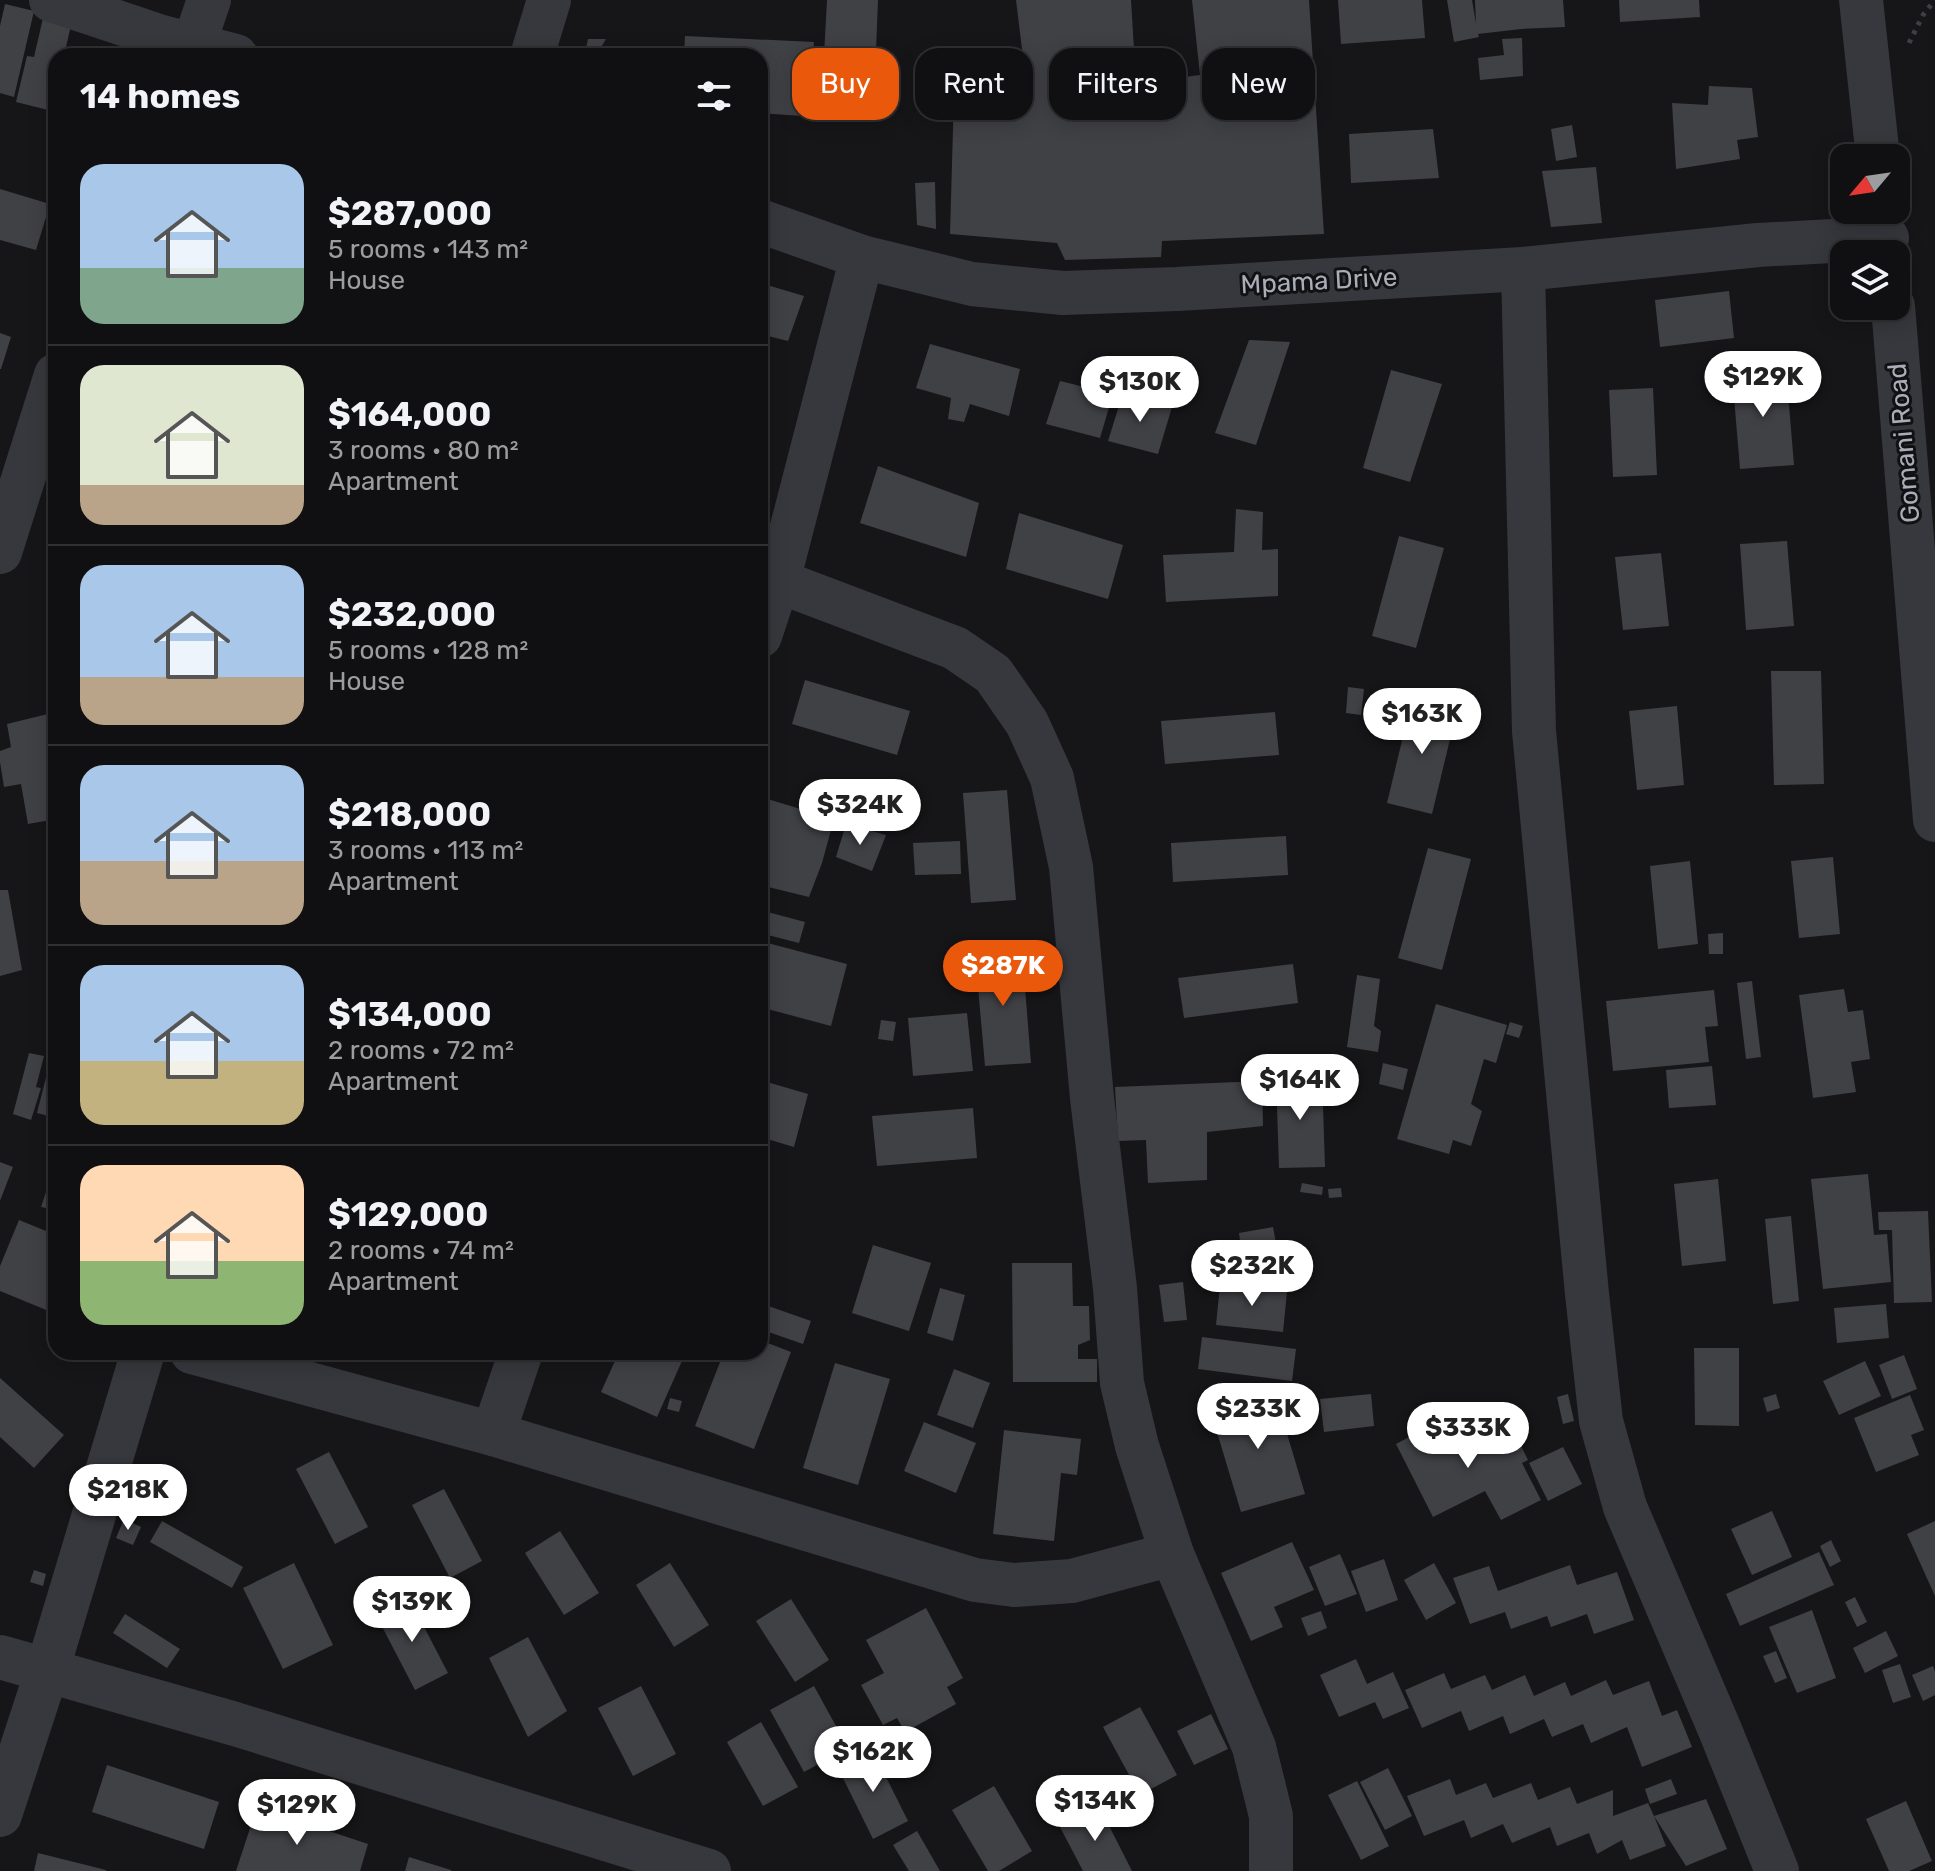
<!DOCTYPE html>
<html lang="en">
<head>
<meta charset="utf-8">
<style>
  :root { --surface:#101012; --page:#19191b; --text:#f1f3f6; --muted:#9c9d9f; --line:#303032; --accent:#ea580c }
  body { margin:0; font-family:Rubik,sans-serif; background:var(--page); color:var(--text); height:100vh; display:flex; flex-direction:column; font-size:30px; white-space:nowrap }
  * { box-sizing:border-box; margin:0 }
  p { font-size:26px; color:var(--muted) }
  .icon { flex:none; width:44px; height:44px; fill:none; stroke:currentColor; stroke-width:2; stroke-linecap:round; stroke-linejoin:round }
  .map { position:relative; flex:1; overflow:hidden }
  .details { position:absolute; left:48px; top:48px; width:720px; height:1312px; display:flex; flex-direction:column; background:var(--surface); border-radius:24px; box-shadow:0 4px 20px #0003,0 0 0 2px var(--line) }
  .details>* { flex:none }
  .guide { position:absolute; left:792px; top:48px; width:760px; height:72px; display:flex; gap:16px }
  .needle { width:52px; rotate:241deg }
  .buttons { position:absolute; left:1830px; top:144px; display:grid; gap:16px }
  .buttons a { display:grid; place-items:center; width:80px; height:80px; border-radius:16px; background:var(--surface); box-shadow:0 4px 20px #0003,0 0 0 2px var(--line); font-size:40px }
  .price { position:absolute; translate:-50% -68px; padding:0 18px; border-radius:28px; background:#fff; color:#222; font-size:26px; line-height:52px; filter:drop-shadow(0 2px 4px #0008) }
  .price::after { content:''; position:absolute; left:50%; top:48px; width:24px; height:18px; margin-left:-12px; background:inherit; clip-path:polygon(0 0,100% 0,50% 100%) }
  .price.on { background:var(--accent); color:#fff }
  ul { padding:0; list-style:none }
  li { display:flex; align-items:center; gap:24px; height:200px; padding:0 32px }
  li+li { border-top:2px solid var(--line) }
  li span { display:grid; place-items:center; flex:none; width:224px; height:160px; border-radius:24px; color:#555 }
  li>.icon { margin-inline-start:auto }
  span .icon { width:96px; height:96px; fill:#fffc; stroke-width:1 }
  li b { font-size:34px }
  h2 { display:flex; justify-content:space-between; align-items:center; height:96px; padding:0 32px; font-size:34px }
  .tag { padding:0 28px; border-radius:24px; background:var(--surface); box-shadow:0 4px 20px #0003,0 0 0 2px var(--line); font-size:28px; line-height:72px }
  .tag.on { background:var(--accent); color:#fff }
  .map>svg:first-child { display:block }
</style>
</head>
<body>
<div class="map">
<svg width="1935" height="1871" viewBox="0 0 1935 1871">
  <rect width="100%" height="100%" fill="#161618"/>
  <g fill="#404145">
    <path d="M827,0h51l-3,76h-40l-1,21 -15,-1 -1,21 -58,-4v-57h-76l1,-20 129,6 -2,31 11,1z"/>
    <path d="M1016,0h115l5,83 64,-8 -8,-75h117l15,234 -162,7 -1,16 -96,3 -8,-17 -107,-9 4,-141 73,-3z"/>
    <path d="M1338,0h84l3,38 -84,6z"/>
    <path d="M1447,0h25l4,24 -1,-24h88l2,27 -44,2 -43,5 1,3 -25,5z"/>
    <path d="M1619,0h80l1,17 -80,5z"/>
    <path d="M5,4l29,7 -20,86 -14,-4v-67z"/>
    <path d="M43,18l28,7 -7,31h-8v56l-40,-10 11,-46 7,1z"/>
    <path d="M1522,38l1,38 -43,4 -2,-22 26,-3 -2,-16z"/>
    <path d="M588,39h18l-9,15 -12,-2z"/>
    <path d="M1709,86l43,2 6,49 -21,3 3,19 -64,10 -4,-66 36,2z"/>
    <path d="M1572,125l5,32 -21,4 -5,-32z"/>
    <path d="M1433,129l6,49 -88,5 -2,-49z"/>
    <path d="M1596,167l6,56 -51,4 -9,-56z"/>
    <path d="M935,182l1,47 -19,-4 -2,-42z"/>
    <path d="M0,189l50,15 -14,46 -36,-10z"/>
    <path d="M760,283l44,13 -16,45 -28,-7z"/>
    <path d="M1729,291l5,47 -74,9 -5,-47z"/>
    <path d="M0,333l11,4 -10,32h-1z"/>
    <path d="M1249,340l41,2 -34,103 -41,-12z"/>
    <path d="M930,344l90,25 -11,47 -39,-12 -6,18 -16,-3 3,-21 -35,-10z"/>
    <path d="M1786,369l8,96 -54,4 -8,-96z"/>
    <path d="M1391,370l51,14 -32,98 -47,-14z"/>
    <path d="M1060,381l53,13 -13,44 -54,-14z"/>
    <path d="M1653,388l4,87 -44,2 -4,-87z"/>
    <path d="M1123,393l49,14 -14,47 -50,-13z"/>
    <path d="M760,412l8,2 -8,22z"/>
    <path d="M878,466l101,37 -13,54 -106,-34z"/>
    <path d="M1236,509l27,3 -1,38 16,-1v47l-112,6 -3,-47 71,-3z"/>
    <path d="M1019,513l104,32 -15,54 -102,-30z"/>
    <path d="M1399,536l45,12 -28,100 -44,-12z"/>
    <path d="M1787,541l7,85 -48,4 -6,-86z"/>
    <path d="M1661,553l8,73 -46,4 -8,-73z"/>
    <path d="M1771,671h50l3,113 -50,1z"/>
    <path d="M805,680l105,31 -13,44 -105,-31z"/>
    <path d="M1348,687l16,2 -3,26 -15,-2z"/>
    <path d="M1412,699l45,11 -25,104 -45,-11z"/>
    <path d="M1677,706l7,79 -47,5 -8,-79z"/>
    <path d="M56,712v107l-28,5 -7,-40 -17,3 -4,-25v-11l11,-4 -4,-23z"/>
    <path d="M1275,712l4,43 -114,9 -4,-43z"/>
    <path d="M1007,790l9,110 -45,3 -8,-110z"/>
    <path d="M764,798l70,21 -12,44 -13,34 -49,-12v-62z"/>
    <path d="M846,824l40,11 -14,36 -36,-14z"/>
    <path d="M1286,836l2,39 -115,7 -2,-39z"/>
    <path d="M960,841l1,33 -46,1 -2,-32z"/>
    <path d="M1428,848l43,11 -29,111 -44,-12z"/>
    <path d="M1833,857l7,77 -41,4 -8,-77z"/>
    <path d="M1690,861l8,83 -40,5 -8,-83z"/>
    <path d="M0,890h8l14,80 -22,6z"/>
    <path d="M760,910l45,12 -6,21 -39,-10z"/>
    <path d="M1723,933v21h-14l-1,-20z"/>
    <path d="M760,941l87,23 -16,62 -71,-19z"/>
    <path d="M1022,950l9,113 -46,3 -10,-113z"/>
    <path d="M1293,964l5,39 -114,15 -6,-40z"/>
    <path d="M1357,975l23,4 -6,47 7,5 -3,21 -31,-5z"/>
    <path d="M1752,981l9,76 -15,2 -9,-76z"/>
    <path d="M1844,989l4,23 15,-2 7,49 -19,3 5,30 -43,6 -14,-103z"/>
    <path d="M1714,990l4,36 -13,1 4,35 -96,9 -7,-70z"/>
    <path d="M1436,1004l71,21 -11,38 -12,-4 -13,45 11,7 -11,35 -18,-6 -4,14 -52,-15z"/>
    <path d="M967,1013l6,58 -60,5 -5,-58z"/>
    <path d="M881,1020l15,2 -3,19 -15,-2z"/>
    <path d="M1510,1022l13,4 -4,12 -13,-4z"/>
    <path d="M53,1050l3,1v67l-19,-5z"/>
    <path d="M29,1053l15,3 -8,31 5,1 -10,32 -18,-6z"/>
    <path d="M1383,1063l25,6 -5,21 -24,-6z"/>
    <path d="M1712,1066l4,39 -47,3 -3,-38z"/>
    <path d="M1322,1075l3,92 -46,1 -3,-92z"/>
    <path d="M760,1080l48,14 -14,53 -34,-10z"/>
    <path d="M1262,1081l1,45 -56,6v48l-59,3 -2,-43 -28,1 -3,-54z"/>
    <path d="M973,1108l4,50 -100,8 -5,-50z"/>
    <path d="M0,1162l13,5 -13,34z"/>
    <path d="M1868,1174l6,61 13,-1 4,48 -68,7 -12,-110z"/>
    <path d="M51,1177l5,2v49l-10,-4 5,-15 -10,-2z"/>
    <path d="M1718,1179l8,82 -44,5 -8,-82z"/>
    <path d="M1302,1183l21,4 -1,8 -22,-3z"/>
    <path d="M1341,1188l1,9 -13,1 -1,-9z"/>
    <path d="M1928,1211l4,91 -38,1 -2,-73h-13l-1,-18z"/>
    <path d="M1791,1216l8,85 -26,3 -8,-85z"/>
    <path d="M19,1220l37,15v79l-56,-23v-25z"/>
    <path d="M1273,1227l3,16 -35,5 -2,-15z"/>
    <path d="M873,1245l58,18 -22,68 -57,-18z"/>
    <path d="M1012,1263h60l1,43h16l1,34 -12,5v14h19v23h-84z"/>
    <path d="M1183,1282l4,38 -23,2 -5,-37z"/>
    <path d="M1220,1285l67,7 -4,40 -67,-7z"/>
    <path d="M940,1288l25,7 -12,46 -26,-8z"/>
    <path d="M760,1303l51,18 -8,23 -43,-15z"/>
    <path d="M1886,1304l3,34 -52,5 -3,-35z"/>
    <path d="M1202,1337l94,12 -4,32 -94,-12z"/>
    <path d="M760,1340l31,12 -37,97 -59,-23 29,-74h36z"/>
    <path d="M1694,1348h45v78l-44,-1z"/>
    <path d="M619,1352h67l-29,65 -56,-25z"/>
    <path d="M1904,1355l13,34 -25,10 -13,-34z"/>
    <path d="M1865,1361l16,35 -42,19 -16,-34z"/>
    <path d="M835,1363l55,16 -32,106 -55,-17z"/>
    <path d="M954,1369l36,14 -17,45 -36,-13z"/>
    <path d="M0,1378l64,57 -30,33 -34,-31z"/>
    <path d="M1274,1390l31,104 -64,18 -31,-103z"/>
    <path d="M1371,1394l3,32 -50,6 -4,-33z"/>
    <path d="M1568,1394l6,27 -11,3 -6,-27z"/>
    <path d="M1776,1394l4,14 -13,4 -4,-14z"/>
    <path d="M1910,1395l14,35 -13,5 8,20 -43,17 -22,-54z"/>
    <path d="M670,1398l12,3 -3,11 -12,-3z"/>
    <path d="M1504,1403l7,18 -12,4 -6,-17z"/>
    <path d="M1443,1419l12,22 21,-11 7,15 30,-15 15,30 -6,3 19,37 -40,20 -16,-29 -52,26 -37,-73z"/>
    <path d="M924,1422l52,21 -20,50 -52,-22z"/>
    <path d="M1004,1430l77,9 -4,36 -16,-2 -7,68 -61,-7z"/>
    <path d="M1563,1447l19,37 -34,17 -19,-38z"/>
    <path d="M329,1452l39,75 -33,17 -39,-75z"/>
    <path d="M444,1489l38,72 -32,17 -38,-73z"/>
    <path d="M1772,1511l20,46 -40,18 -21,-46z"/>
    <path d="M124,1519l17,8 -8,18 -17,-7z"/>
    <path d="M162,1521l81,46 -11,21 -82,-46z"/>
    <path d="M1935,1521v75l-28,-62z"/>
    <path d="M560,1531l39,62 -35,22 -39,-62z"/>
    <path d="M1831,1540l10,21 -11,6 -10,-21z"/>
    <path d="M1292,1542l22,48 -40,17 9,20 -32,14 -30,-68z"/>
    <path d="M1819,1552l15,33 -94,41 -14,-32z"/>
    <path d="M1340,1554l17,40 -32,12 -16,-39z"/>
    <path d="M1384,1559l14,41 -32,12 -15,-41z"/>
    <path d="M294,1563l39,82 -50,24 -40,-81z"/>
    <path d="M670,1563l39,62 -35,22 -38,-62z"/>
    <path d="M1434,1563l22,40 -30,17 -22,-40z"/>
    <path d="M1570,1565l7,20 40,-13 17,48 -40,14 -7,-20 -36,13 -4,-11 -36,13 -6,-17 -35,12 -17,-46 36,-12 9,25z"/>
    <path d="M34,1570l12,4 -3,12 -13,-4z"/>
    <path d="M1855,1597l12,25 -10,5 -12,-25z"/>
    <path d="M409,1598l39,75 -33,17 -39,-75z"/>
    <path d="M791,1599l38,61 -34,22 -39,-61z"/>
    <path d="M926,1608l37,70 -16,9 9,17 -51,28 -8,-14 -14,7 -22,-40 23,-12 -18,-33z"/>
    <path d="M1812,1610l24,68 -39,15 -28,-66z"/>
    <path d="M1321,1611l6,17 -19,8 -7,-18z"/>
    <path d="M125,1614l55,35 -13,19 -54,-35z"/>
    <path d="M1886,1631l12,25 -33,17 -12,-25z"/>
    <path d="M528,1637l39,74 -39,26 -39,-79z"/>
    <path d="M1776,1651l11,27 -12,5 -12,-27z"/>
    <path d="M1356,1659l11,25 26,-12 16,36 -26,11 -8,-17 -36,15 -19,-42z"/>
    <path d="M1900,1664l11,33 -18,6 -11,-33z"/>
    <path d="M1933,1666l2,6v23l-12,6 -11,-26z"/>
    <path d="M1444,1673l7,16 34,-14 7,15 33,-15 9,21 31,-14 6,14 35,-16 7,15 36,-14 13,35 15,-6 15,37 -50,20 -15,-40 -36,16 -8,-19 -31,13 -8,-18 -34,15 -7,-18 -34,15 -8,-20 -39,17 -17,-38z"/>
    <path d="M641,1686l35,68 -43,22 -35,-68z"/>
    <path d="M814,1686l34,62 -44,24 -34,-62z"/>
    <path d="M1140,1707l37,68 -37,20 -37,-68z"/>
    <path d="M1211,1714l17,35 -34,16 -17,-34z"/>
    <path d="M761,1722l37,65 -35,19 -36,-64z"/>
    <path d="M872,1749l36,72 -35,18 -36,-73z"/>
    <path d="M107,1765l112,37 -15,47 -112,-37z"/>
    <path d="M1388,1768l24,48 -27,14 -25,-48z"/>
    <path d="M1450,1779l6,16 30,-12 7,15 38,-15 7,17 32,-13 7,17 36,-14v26l35,-13 6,13 52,-17 21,50 -41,17 -32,-50 12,30 -36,14 -8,-20 -25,14 -8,-21 -32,13 -7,-19 -38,16 -9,-19 -32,14 -7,-18 -40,16 -17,-40z"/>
    <path d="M1671,1779l6,15 -27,10 -5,-15z"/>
    <path d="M1357,1781l32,65 -28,14 -33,-65z"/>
    <path d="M994,1786l38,65 -33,20h-11l-36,-61z"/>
    <path d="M1906,1801l26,60 -23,10h-20l-23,-52z"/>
    <path d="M1099,1806l33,65h-49l-23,-44z"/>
    <path d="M257,1807l111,37 -8,27h-124z"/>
    <path d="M917,1831l23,40h-31l-16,-26z"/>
    <path d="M38,1853l68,17v1h-72z"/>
    <path d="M409,1857l42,13v1h-46z"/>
  </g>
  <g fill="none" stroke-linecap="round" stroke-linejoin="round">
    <path stroke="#3d3f44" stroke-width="5" stroke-dasharray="4 6" stroke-linecap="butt" d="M1909,43l14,-28 12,-15"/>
    <g stroke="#37383d" stroke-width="44">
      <path d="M51,0l111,37 74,19"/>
      <path d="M1861,0l17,158"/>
      <path d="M194,44l15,-44"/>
      <path d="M532,56l17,-56"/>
      <path d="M760,221l102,36 110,27 91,9 114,-4 346,-20 235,-24 129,-7"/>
      <path d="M1523,269l11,462 53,563 14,127 24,86 95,223 57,141"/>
      <path d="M1893,306l42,514"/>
      <path d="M0,552l56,-177"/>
      <path d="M778,581l177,67 38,26 34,49 25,55 19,89 21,231 23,190 7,95 15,63 35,108 82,193 17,69v55"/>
      <path d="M760,636l18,-55 84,-324"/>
      <path d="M192,1352l301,82 482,146 39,5 58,-4 100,-27"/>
      <path d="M493,1434l28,-82"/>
      <path d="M0,1657l235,67 474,147"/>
      <path d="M0,1815l47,-144 96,-319"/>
    </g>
  </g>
  <g text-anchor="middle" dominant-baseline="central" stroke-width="6" stroke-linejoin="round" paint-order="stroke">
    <g font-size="26" fill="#a8adb8" stroke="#111113">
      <text transform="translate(1319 281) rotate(-3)">Mpama Drive</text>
      <text transform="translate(1904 443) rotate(-95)">Gomani Road</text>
    </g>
  </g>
</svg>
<div class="buttons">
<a><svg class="needle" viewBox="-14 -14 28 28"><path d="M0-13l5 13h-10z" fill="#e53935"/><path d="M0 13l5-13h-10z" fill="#9c9d9f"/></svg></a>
<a><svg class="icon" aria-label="layers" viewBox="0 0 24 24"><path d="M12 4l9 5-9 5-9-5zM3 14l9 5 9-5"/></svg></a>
</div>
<b class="price" style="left:1763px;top:419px">$129K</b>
<b class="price" style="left:1140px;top:424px">$130K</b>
<b class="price" style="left:1422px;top:756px">$163K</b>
<b class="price" style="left:860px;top:847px">$324K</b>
<b class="price on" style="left:1003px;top:1008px">$287K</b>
<b class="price" style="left:1300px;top:1122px">$164K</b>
<b class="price" style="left:1252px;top:1308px">$232K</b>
<b class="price" style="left:1258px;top:1451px">$233K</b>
<b class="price" style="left:1468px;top:1470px">$333K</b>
<b class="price" style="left:128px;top:1532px">$218K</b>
<b class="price" style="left:412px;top:1644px">$139K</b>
<b class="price" style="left:873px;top:1794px">$162K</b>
<b class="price" style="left:1095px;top:1843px">$134K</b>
<b class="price" style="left:297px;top:1847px">$129K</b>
<div class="guide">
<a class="tag on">Buy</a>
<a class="tag">Rent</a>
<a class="tag">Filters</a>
<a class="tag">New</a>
</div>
<section class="details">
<h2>14 homes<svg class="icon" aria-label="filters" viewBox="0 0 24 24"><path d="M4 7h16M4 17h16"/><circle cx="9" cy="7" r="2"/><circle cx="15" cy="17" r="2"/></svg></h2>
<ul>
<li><span style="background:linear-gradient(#a9c7e8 65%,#7fa58c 0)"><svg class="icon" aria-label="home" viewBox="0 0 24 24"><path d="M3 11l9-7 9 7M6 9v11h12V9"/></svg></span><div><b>$287,000</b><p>5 rooms · 143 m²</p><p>House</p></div></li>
<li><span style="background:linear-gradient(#dfe7d0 75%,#b9a48a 0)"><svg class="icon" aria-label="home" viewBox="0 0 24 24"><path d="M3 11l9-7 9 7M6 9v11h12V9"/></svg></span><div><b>$164,000</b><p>3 rooms · 80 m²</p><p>Apartment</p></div></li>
<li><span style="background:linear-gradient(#a9c7e8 70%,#b9a48a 0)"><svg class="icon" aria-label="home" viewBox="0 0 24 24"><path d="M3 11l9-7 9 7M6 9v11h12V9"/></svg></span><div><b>$232,000</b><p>5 rooms · 128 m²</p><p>House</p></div></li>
<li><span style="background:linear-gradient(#a9c7e8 60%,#b9a48a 0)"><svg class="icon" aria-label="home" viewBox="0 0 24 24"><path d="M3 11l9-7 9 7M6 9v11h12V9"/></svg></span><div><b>$218,000</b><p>3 rooms · 113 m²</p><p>Apartment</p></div></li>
<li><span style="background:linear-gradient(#a9c7e8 60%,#c2b280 0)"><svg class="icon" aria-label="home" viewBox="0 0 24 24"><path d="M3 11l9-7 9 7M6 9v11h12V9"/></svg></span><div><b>$134,000</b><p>2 rooms · 72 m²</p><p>Apartment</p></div></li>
<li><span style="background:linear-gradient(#ffd9b3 60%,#8fb573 0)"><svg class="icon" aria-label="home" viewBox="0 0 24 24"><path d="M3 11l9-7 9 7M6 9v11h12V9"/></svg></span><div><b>$129,000</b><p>2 rooms · 74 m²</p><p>Apartment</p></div></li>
</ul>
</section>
</div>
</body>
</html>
